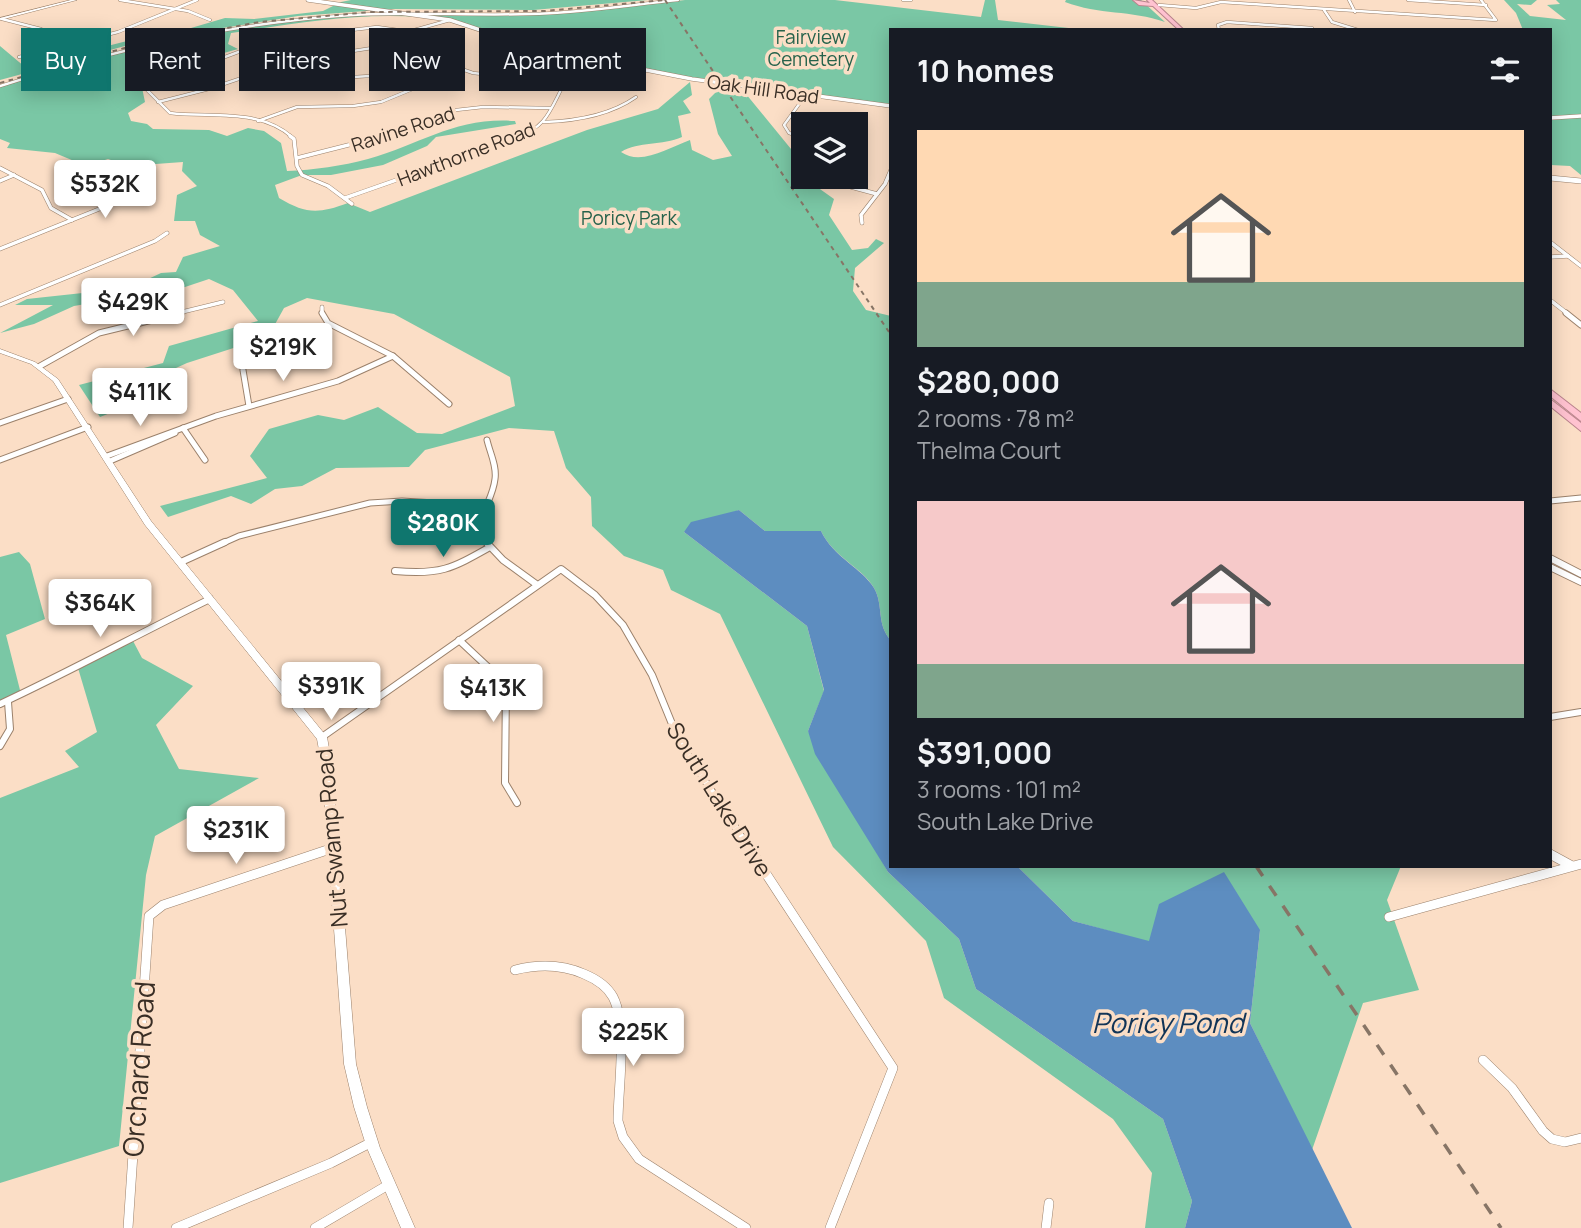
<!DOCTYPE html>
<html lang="en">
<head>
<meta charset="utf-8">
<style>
  :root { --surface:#171b24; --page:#20242c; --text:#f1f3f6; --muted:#9ea1a6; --accent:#0f766e }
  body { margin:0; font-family:Manrope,sans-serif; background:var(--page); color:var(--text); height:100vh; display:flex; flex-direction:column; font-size:26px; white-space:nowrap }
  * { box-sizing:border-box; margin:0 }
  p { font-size:23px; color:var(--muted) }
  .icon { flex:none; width:38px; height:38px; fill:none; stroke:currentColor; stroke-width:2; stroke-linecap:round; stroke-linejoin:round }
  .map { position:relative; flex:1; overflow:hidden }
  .details { position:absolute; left:889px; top:28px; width:663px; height:840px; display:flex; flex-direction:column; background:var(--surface); border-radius:0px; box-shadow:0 4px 18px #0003 }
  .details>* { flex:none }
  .guide { position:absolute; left:21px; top:28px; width:665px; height:63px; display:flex; gap:14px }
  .controls { position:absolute; left:791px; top:112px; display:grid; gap:14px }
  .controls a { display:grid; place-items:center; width:77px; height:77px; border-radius:0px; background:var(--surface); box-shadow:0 4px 18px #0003; font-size:35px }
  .price { position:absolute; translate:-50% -60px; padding:0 16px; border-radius:7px; background:#fff; color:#222; font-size:23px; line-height:46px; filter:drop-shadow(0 2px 4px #0008) }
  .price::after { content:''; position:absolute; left:50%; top:42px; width:21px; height:16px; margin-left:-10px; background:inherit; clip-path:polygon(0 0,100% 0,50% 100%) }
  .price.active { background:var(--accent); color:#fff }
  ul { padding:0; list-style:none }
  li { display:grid; align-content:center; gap:14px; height:371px; padding:0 28px }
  li span { display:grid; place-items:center; height:217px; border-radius:0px; color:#555 }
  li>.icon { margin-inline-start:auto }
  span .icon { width:126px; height:126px; fill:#fffc; stroke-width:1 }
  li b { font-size:30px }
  h2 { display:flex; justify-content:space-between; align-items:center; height:84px; padding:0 28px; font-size:30px }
  .pill { padding:0 24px; border-radius:0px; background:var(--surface); box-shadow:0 4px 18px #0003; font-size:24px; line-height:63px }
  .pill.active { background:var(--accent); color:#fff }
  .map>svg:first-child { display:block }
</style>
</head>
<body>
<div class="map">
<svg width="1581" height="1228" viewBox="0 0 1581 1228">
  <rect width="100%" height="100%" fill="#fbdec6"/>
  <g fill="#7ac7a5">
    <path d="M351,0h297l-115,10 -140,-1 -95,7 -151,24 -147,40v-34l25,21 102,-26 36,-13h28l34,-10 29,1 69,-8 18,-9z"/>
    <path d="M685,0h150l146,17 4,-17h10l3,20 88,10h-195v75l-146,-18 -13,-13 -15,9 -172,-32 19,-10c-21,-12 -29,5 -46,2 -21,-4 -41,-16 -62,-21 -74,-14 -151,0 -225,11l-3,11 10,5 -74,21 -23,13 4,19 -17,11 3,8 16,3 6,5 56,1 18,6 21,-8 16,3 17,12 6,28c27,-1 55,-5 81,-12 54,-15 87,-42 147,-38l1,3 -80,13 -9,9 -44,19 -52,10h-29l-27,10 4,13c27,16 39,16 69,5l22,9 217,-82 71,-21 32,-27 2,13 -9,6 8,12 -13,3 4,21c-20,9 -43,4 -61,15 20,14 47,-4 69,-12l2,10 21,10 19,-4 -14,-22 -9,-35 9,-9 28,4 54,66 3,17h4l3,5 24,17 -5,16 23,35 16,-2 8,-9 8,4 -29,25 -2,23 13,19 25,6v324c-15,-15 -7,-35 -17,-52 -11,-20 -41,-31 -53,-57h-56l-26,-21 -55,22 123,94 17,65 -16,40 80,141 71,67 17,50 187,130 29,82 -7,27h-40l7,-55 -39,-54 -169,-121 -18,-57 -93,-94 -113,-233 -49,-24 -8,-20 -39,-14 -32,-30 -1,-29 -25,-29 -12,-37 -45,-3 -84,22 -16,17 -73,1 -34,18 -27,3 -24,15 -20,-8 -63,21 -8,-11 107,-28 -17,-22 19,-27 49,-14 26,5 34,-13 39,26 25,1 73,-28 -5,-29 -116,-63 -87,-16 -23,10 -16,29 -81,26 -11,5 9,7 -9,12 -76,30 -21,-32 84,-22 6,-17 89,-25 -25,-31 -24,-11 -24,8 -111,19 -40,18 -34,9 53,-28h-38l12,-6 102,-11 32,-15 15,-1 7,-15 37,-11 -20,-11 -5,-14h-21l3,-26 20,-9 -15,-15 1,-9 -55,4 -20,-7 -22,7 -31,-13 -48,-5 3,-5 -10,-4v-52c120,-40 246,-67 373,-73 44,-2 88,1 132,1 61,-1 120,-8 180,-15z"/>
    <path d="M1066,0h75l24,22c-34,-12 -66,-7 -100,-20z"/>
    <path d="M1504,0h33l-6,5 -14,-1 13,12 36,4 -19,-15 13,-1 -4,-4h25v175l-11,-9 -19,-1 -1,-135h-27l-7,-17z"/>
    <path d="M19,552l11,12 15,55 -39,16 15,59 -21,9v-146z"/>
    <path d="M132,639l10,19 51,28 -37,39 23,44 80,9 -104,58 -9,39 -27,271 -119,37v-385l79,-31 -14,-16 32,-19 -19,-64z"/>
    <path d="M1017,866h384l-14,34 32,90 -56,13 -51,147 -62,-127 10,-93 -111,12 -76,-21z"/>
  </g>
  <path fill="#5d8dc0" d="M739,510l26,21h56c12,26 41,37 53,57 10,17 2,37 17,52v226h126l56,55 76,20 10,-37 65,-32 36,58 -10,93 102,205h-167l7,-27 -29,-82 -187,-130 -17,-50 -71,-67 -73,-118 -7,-23 16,-41 -17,-64 -123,-94 7,-10z"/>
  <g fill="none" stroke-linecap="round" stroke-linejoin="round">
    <defs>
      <g id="minor-far4">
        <path d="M120,0l68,11 22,9"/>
        <path d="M903,0h8"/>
        <path d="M1349,0l6,12"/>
        <path d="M1408,0l78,5"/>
        <path d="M1159,5l37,3 25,-6 275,18 -15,-20"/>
        <path d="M1324,10l8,12 26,8"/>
        <path d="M2,19l39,10"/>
        <path d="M1219,30l-1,-5 9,-3 85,6"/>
        <path d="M407,32l43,-12"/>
        <path d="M19,57l99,-25 79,-32"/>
        <path d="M260,73l26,8 84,-5 47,12"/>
        <path d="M0,86c110,-35 223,-61 338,-70 64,-5 128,0 192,-2 49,-1 99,-9 148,-14"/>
        <path d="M158,102l51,-13 86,-29 122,-19"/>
        <path d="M258,121l39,-14 56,-1 28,-4 78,-32"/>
        <path d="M544,122c32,-1 65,-6 92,-25"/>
        <path d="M292,137c-33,-29 -81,-19 -122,-24l-24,-24v-7l22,-12 57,-13 48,-18 104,-12 28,4 45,34 23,8 100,11 27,-5 22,-13"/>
        <path d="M379,137l77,-27 27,-3 68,1"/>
        <path d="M517,137c30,-10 33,-27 47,-53"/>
        <path d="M801,137l-12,-4 -5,-8 21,-29"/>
      </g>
      <g id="minor-far3">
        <path d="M290,136l4,3 3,27 5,9 26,11 24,18"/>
        <path d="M796,136l7,2"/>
        <path d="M297,158l87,-22"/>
        <path d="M0,168l42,22 9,18 21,12"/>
        <path d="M842,177l9,10 26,7"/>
        <path d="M0,181l14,-6"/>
        <path d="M345,198l177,-62"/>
        <path d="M862,223l-1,-8 24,-31 6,-14"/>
        <path d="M1550,242l31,24"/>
        <path d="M0,249l129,-52 11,-8v-5l-25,-7"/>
        <path d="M1550,257l18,-1"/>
        <path d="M1550,300l18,14"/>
        <path d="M0,305l155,-64 12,-8"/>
        <path d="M322,307v7"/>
        <path d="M174,314l49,-12"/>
      </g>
      <g id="minor-far2">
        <path d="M322,313l6,10 65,33 56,48"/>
        <path d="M1566,313l15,12"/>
        <path d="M40,366l59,-33 82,-20"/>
        <path d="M243,370l6,36"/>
        <path d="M0,423l68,-24"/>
        <path d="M183,428l22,32"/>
        <path d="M487,440c3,13 10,26 8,39 -3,26 -23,39 -8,65"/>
        <path d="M107,456l109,-40 122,-35 55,-25"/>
        <path d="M0,460l88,-33"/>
        <path d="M110,461l65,-28"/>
        <path d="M1550,501l31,-3"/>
        <path d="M221,544l18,-8 131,-33 32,-2 82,5"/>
      </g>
      <g id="minor-far1">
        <path d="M486,542l17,18 33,24"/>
        <path d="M1550,558l31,16"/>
        <path d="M181,562l44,-20"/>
        <path d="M1550,567l31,15"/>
        <path d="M395,571c45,4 56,-2 95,-24"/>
        <path d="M459,640l47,44 -1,99 12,20"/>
        <path d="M0,704c71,-33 140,-71 210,-105"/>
        <path d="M1550,717l31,-5"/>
        <path d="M322,737l239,-168 34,26 28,30 29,50 27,66 66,101"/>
        <path d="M0,746l10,-17 -2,-27"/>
      </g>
      <g id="minor">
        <path d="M744,840l149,228 -63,160"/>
        <path d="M1550,854l22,12"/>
        <path d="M1389,917l192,-53"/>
        <path d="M515,970c24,-6 46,-6 69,4 12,5 23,12 29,23 15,29 5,91 5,124l5,16 16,22 107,69"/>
        <path d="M1483,1060l29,28 31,43 9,8 13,3 16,-4"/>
        <path d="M128,1228l21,-312 14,-11 170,-57"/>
        <path d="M176,1228l155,-65 39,-20"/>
        <path d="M315,1228l73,-43"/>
        <path d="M1046,1228l3,-25"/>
      </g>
      <g id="tertiary-far1">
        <path d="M308,0l142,20 88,29 154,30 199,27"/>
        <path d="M1550,118l31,-2"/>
      </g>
      <path id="tertiary" d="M1550,178l31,3"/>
      <g id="secondary">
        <path d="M71,0h6l-77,20v-2z"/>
        <path d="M0,349l35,13 23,17 93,142 176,216 5,29 24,298 11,43 13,41 35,80h-14l-34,-80 -13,-41 -10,-43 -22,-298 -5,-27 -172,-214 -92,-144 -22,-17 -31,-11z"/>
      </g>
      <g id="trunk">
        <path d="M1133,0l17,3 -3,-3h5l32,30h-5l-26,-24 -14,-1z"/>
        <path d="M1550,389l31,24v8l-31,-25z"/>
        <path d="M1550,399l31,24v8l-31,-25z"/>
      </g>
    </defs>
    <use href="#minor-far4" stroke="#9b816b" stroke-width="3.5"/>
    <use href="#minor-far3" stroke="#9b816b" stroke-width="4.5"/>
    <use href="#minor-far2" stroke="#9b816b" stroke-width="7"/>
    <use href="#minor-far1" stroke="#9b816b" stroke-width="8"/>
    <use href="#minor" stroke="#9b816b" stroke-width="10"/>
    <use href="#tertiary-far1" stroke="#9b816b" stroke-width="4.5"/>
    <use href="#tertiary" stroke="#9b816b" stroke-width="6"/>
    <use href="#secondary" stroke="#9b816b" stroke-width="1"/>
    <use href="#trunk" stroke="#ba848d" stroke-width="2"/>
    <use href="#minor-far4" stroke="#fff" stroke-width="2.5"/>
    <use href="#minor-far3" stroke="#fff" stroke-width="3.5"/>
    <use href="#minor-far2" stroke="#fff" stroke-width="5"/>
    <use href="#minor-far1" stroke="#fff" stroke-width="6"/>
    <use href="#minor" stroke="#fff" stroke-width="9"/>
    <use href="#tertiary-far1" stroke="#fff" stroke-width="3.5"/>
    <use href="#tertiary" stroke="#fff" stroke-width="5"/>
    <use href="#secondary" fill="#fff" fill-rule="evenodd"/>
    <use href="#trunk" fill="#ffc2d0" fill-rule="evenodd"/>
    <g stroke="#877566" stroke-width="2" stroke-dasharray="4.5 4.5" stroke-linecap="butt">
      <path d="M665,0l226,335"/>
      <path d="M0,83l128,-36 131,-25 111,-10 175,-1 120,-11"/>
    </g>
    <path stroke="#877566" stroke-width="3.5" stroke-dasharray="12 12" stroke-linecap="butt" d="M1256,866l245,362"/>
  </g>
  <g text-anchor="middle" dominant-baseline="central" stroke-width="7" stroke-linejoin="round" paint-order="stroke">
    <g font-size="19" fill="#26624b" stroke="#fbdec6">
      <text x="811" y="37">Fairview<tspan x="811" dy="22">Cemetery</tspan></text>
      <text x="629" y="218">Poricy Park</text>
    </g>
    <g font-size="19" fill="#392e25" stroke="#fbdec6">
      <text transform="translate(763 89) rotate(8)">Oak Hill Road</text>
      <text transform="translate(403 129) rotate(-18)">Ravine Road</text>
      <text transform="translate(466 154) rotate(-21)">Hawthorne Road</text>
    </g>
    <g font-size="23" fill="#392e25" stroke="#fbdec6">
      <text transform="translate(720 799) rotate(58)">South Lake Drive</text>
      <text transform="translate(331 838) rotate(-95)">Nut Swamp Road</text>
    </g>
    <g font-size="28" font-style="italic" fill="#113457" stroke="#fbdec6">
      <text x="1168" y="1022">Poricy Pond</text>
    </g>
    <g font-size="28" fill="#392e25" stroke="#fbdec6">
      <text transform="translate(138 1069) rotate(-86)">Orchard Road</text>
    </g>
  </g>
</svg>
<div class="controls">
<a><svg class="icon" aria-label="layers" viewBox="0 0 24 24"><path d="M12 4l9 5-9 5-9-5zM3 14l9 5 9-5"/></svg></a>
</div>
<b class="price" style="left:105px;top:220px">$532K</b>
<b class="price" style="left:133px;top:338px">$429K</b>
<b class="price" style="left:283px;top:383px">$219K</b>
<b class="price" style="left:140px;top:428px">$411K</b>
<b class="price active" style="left:443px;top:559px">$280K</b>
<b class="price" style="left:100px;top:639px">$364K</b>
<b class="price" style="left:331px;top:722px">$391K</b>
<b class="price" style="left:493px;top:724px">$413K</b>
<b class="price" style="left:236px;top:866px">$231K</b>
<b class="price" style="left:633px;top:1068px">$225K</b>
<div class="guide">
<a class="pill active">Buy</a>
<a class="pill">Rent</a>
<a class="pill">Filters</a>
<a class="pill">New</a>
<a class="pill">Apartment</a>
</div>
<section class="details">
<h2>10 homes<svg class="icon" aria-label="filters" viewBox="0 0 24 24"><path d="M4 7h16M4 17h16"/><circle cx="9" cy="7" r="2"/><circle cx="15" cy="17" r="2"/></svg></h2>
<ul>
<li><span style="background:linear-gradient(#ffd9b3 70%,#7fa58c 0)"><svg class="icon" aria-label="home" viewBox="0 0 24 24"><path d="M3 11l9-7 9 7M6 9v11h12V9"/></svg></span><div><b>$280,000</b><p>2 rooms · 78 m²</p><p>Thelma Court</p></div></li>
<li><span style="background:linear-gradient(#f6c9c9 75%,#7fa58c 0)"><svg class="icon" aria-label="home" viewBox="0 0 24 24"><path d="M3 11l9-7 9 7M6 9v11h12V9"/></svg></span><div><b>$391,000</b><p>3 rooms · 101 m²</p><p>South Lake Drive</p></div></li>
</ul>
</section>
</div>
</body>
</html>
